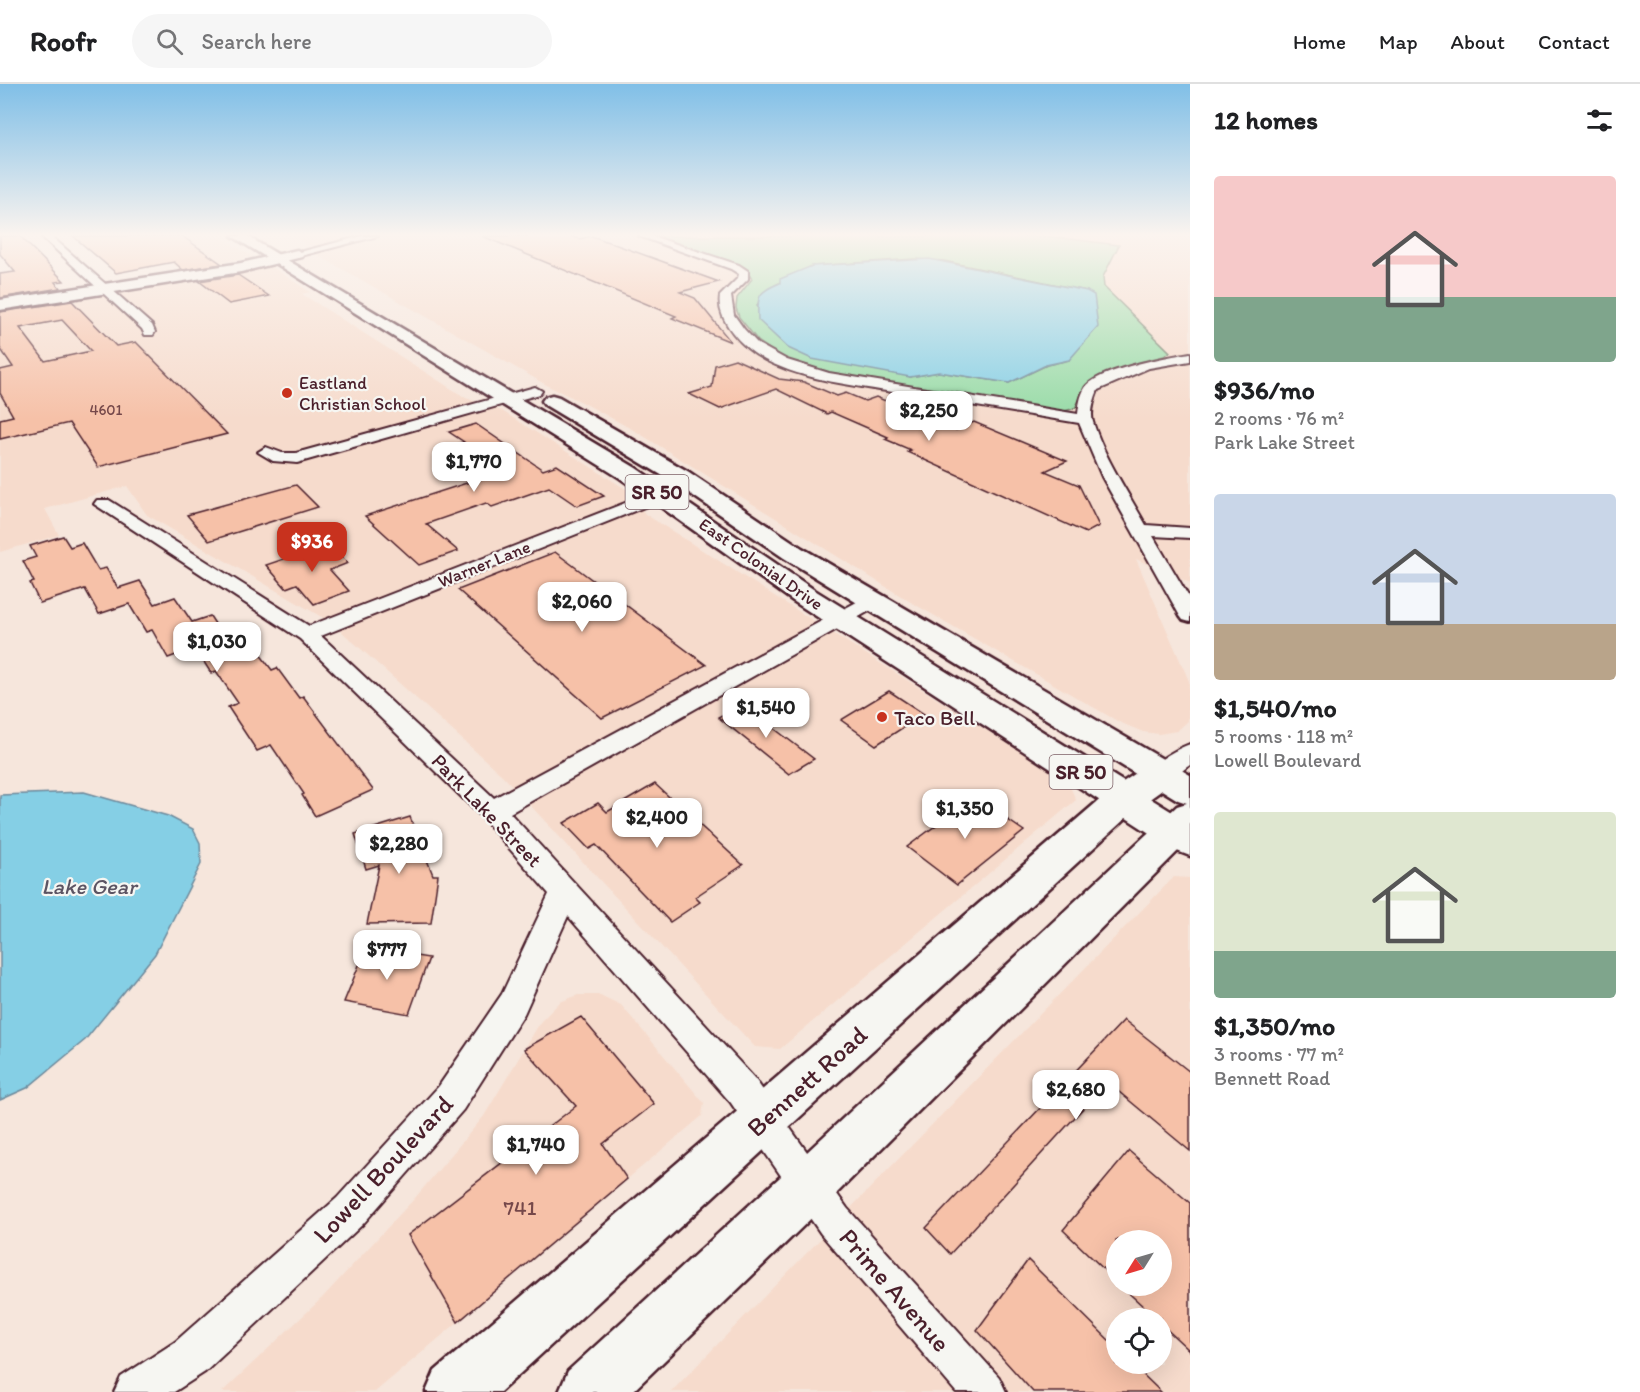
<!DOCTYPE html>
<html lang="en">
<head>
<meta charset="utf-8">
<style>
  :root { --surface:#fff; --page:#f6f6f6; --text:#202124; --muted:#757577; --line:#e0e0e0; --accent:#c8321e }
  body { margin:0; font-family:Itim,sans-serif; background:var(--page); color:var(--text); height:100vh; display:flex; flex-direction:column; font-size:22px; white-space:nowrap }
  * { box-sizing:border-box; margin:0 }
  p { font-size:20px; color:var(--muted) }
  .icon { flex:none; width:33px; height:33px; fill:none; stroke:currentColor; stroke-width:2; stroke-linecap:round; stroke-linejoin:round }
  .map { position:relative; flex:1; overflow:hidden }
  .sheet { display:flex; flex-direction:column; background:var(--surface); width:450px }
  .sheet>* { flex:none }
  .needle { width:39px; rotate:233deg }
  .tools { position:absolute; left:1106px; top:1146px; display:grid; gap:12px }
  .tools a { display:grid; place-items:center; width:66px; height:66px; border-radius:50%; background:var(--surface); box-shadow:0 6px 24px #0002; font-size:30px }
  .price { position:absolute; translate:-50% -51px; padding:0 14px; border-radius:12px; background:#fff; color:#222; font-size:20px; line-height:39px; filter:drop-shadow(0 2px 3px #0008) }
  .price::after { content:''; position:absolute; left:50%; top:36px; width:18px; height:14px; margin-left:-9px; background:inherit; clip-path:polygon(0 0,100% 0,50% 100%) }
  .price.on { background:var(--accent); color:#fff }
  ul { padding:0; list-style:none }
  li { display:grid; align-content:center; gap:12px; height:318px; padding:0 24px }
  li span { display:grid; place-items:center; height:186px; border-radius:6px; color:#555 }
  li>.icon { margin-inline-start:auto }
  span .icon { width:108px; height:108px; fill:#fffc; stroke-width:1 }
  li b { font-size:26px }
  h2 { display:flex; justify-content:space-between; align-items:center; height:72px; padding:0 24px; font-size:26px }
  header { display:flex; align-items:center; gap:36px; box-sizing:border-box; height:84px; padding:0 30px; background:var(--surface); border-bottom:2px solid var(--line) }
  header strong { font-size:28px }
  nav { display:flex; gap:33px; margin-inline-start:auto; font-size:21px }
  .search { width:420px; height:54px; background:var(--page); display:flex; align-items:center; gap:15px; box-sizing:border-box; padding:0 21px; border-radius:33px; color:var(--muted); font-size:22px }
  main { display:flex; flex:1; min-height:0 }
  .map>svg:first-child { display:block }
</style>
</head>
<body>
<header>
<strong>Roofr</strong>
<div class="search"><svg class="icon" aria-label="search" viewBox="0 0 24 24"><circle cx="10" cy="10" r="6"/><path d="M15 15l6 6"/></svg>Search here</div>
<nav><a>Home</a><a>Map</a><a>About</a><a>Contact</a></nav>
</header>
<main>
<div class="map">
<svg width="1190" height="1308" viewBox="0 0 1190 1308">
  <rect width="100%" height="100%" fill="#f6e6dc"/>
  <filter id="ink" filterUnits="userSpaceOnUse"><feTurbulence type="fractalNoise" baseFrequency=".0167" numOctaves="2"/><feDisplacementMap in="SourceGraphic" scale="12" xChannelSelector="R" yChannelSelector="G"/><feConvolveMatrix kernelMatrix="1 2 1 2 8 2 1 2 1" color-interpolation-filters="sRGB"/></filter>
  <g filter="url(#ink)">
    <g fill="#f6dbcc" fill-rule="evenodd">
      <path d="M133,152h86l34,21 -72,13z"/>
      <path d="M291,152h82l-56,13z"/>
      <path d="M380,152h810v347l-54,-24 53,122 -1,40 -11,10 -18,3 -16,-2 -24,-10 -210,-121 -272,-169 -55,-30 -32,-15 -236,-134z"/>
      <path d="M265,183h7l38,25 -8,2 164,104 36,13 130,82 13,21 423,268 8,18 -296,249 -25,-2 -252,-271 -171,-153 -185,-108 -20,-29 -82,23 14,26 -59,17v-269l18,23 103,-19 6,5z"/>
      <path d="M1174,793l16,1v514h-519zM1116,1156h45v46h-45zM1116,1234h45v46h-45z"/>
      <path d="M578,911h22l21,10 83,98 -2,13 -327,276h-153l100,-94 93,-100 69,-82 57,-95 19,-19z"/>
    </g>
    <path fill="#97dba7" stroke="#707d69" stroke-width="1.5" fill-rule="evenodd" d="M654,152h391l74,9 -16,32 1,10 66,65 -6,4 -25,6 -27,10 -29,21 -8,15 -14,4 -223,-36 -53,-16 -27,-19 -19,-24 -3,-9 1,-10 15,-19 -7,-11zM914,175l30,2 143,30 -18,69 -22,5 -38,18 -70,-11 -29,5 -153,-71 3,-6 15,-15 37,-19z"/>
    <g fill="#85cfe5" stroke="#6d899b" stroke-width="1.5">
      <path d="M929,175l158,32 7,4 4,32 -29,33 -23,5 -37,18 -70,-11 -29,5 -98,-18 -24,-11 -30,-28c-1,-25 0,-28 22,-37v-4l32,-13z"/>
      <path d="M84,708l84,24 25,13 7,14 1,21 -46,90 -70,86 -58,48 -27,12v-305z"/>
    </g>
    <g fill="#f6c1a8" stroke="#4a1f2b" stroke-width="1.5" fill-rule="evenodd">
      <path d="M0,152h20l44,45 -9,1 5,6 -60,10v-24l15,-2 -15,-18z"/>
      <path d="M73,152h109l40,28 -39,6 -9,-8 -58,11z"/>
      <path d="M482,152h88l9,3 13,-3 127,46 -39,10 15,6 36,44 -59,-24 4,-2z"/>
      <path d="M238,191l31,21 -40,8 -30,-23z"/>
      <path d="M72,217l44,45 20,-4 91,92 -129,33 -29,-44 -69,16v-20l13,-3 -13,-23v-23l13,-3 -13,-19v-36zM62,236l29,31 -46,10 -25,-33z"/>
      <path d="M735,275l44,20 25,3 33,14 9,-3 19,8 11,-4 80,33 18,-8 93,39 -22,10 34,14 20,41 -13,7 -179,-81 4,-2 -26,-11 3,-2 -57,-25 -4,2 -51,-25 -56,20 -31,-15 23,-7 3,-22z"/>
      <path d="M476,340l67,46 14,-5 47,31 -27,10 -28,-19 -57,20 -6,-4 -60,21 32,27 -39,14 -54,-49 114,-37 -39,-30 24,-7 -15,-10z"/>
      <path d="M296,401l22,22 -109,34 -22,-26z"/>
      <path d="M63,452l7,11 12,-4 16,27 8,-2 12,20 22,-7 15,23 20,-7 17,25 18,-6 18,28 19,-7 25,33 5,-2 22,30 4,-2 70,94 -58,26 -13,-21 2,-1 -33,-49 -14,6 -29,-44 10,-4 -22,-32 -5,2 -16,-25 -27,10 -16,-28 -6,2 -17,-28 -30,10 -14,-25 -45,14 -10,-20 4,-1 -11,-21 13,-4 -6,-11z"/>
      <path d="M328,460l20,19 -18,7 19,21 -35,13 -17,-20 -11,4 -20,-23z"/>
      <path d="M555,468l151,113 -104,53 -144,-128z"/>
      <path d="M889,607l35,23 -48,31 -35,-25z"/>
      <path d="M742,620l72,55 -25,15 -71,-57z"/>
      <path d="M655,700l88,81 -48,32 5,5 -30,20 -74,-77 -7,4 -25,-26 34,-20 9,9z"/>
      <path d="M974,713l50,34 -67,54 -50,-38z"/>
      <path d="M410,733l23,58h5l-7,48 -64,1 12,-59 -13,4 -11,-35z"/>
      <path d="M366,864l63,10 -20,56 -65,-12z"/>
      <path d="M581,933l73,87 -51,40 24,35 -169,143 -50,-87 168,-129 -52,-57z"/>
      <path d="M1124,936l66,52v79l-83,-69 -157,172 -24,-26z"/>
      <path d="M1129,1067l61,52v148l-29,-27v-6h-5l-35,-32h40v-46h-45v41l-53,-51z"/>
      <path d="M1028,1176l88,87v17h16l29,28h-128l-56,-62z"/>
    </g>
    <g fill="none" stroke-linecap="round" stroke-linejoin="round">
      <defs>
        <g id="street">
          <path d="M41,152h10l101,89 3,7 -2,3h-8l-3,-6z"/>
          <path d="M362,152h16l-81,21 -5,-3z"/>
          <path d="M639,152h13l87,29 9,6v8l-17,17 3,19 10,14 14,15 29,16 42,13 249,41c1,-9 2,-18 7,-26 13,-19 83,-31 105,-35v8l-41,7 -51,22c-4,10 -8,22 -5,32 11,35 35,71 53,103l44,3v10l-37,-2 37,63v23l-7,-2 -3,-4 -78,-139 -23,-54c-60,-10 -121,-20 -181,-30 -44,-8 -92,-12 -133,-33 -21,-11 -49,-39 -45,-64l18,-18 1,-4 -8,-5z"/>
          <path d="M535,303l7,4 -2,3 -243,69 -24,-2 -15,-9 8,-5 16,6h14z"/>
          <path d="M661,405l6,1 2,4 -2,4 -346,138 173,162 372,-201h14l3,4 -3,4 -370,208 245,266 92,129 152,169 7,15h-50l-135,-158 -90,-131 -163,-187 -44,98 -61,96 -100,114 -158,148 -31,20h-60l7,-15 54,-35 162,-144 102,-112 63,-92 47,-100 -66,-76 -183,-179 -206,-135 3,-4h12l200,126z"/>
          <path d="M1190,660v21c-13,9 -23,20 -39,15l-4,-6c8,-13 29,-25 43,-30z"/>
        </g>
        <g id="secondary">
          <path d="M297,166l7,4 -2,3 -61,15 -241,38v-10l241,-37z"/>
          <path d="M1160,678l12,3 5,9 -5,9 -35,25 -637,584h-74l9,-21 676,-581 37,-25z"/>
          <path d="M1190,718v37l-363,364 -195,189h-73l9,-21 223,-204 386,-361z"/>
        </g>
        <g id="highway">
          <path d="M232,152h15l389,232 177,121 377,234v33l-13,-5 -384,-250 -173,-123z"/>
          <path d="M552,311l7,2 130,75 113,76 388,227v29l-12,-4 -394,-242 -111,-76 -128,-77 -3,-4 3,-4z"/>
        </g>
      </defs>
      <use href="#street" stroke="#4a1f2b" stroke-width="4"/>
      <use href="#secondary" stroke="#4a1f2b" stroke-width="5"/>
      <use href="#highway" stroke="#4a1f2b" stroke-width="5"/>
      <use href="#street" fill="#f6f6f2" fill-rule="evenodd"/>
      <use href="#secondary" fill="#f6f6f2" fill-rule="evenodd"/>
      <use href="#highway" fill="#f6f6f2" fill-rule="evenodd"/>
    </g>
  </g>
  <linearGradient id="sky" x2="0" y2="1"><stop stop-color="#80bfe7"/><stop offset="0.45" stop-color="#fbf4ef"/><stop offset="1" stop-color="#fbf4ef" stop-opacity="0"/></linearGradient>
  <rect width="1190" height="335" fill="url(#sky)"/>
  <g fill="#c8321e" stroke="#f6f6f2" stroke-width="2">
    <circle cx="287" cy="309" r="6"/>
    <circle cx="882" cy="633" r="6"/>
  </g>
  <g text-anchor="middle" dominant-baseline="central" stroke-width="4.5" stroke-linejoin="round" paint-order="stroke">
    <g font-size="15" fill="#75484a">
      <text x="106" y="326">4601</text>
    </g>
    <g font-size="18" fill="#4a1f2b" stroke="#f6f6f2" text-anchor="start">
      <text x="299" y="299">Eastland<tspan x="299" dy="21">Christian School</tspan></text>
    </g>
    <g font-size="18" fill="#4a1f2b" stroke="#f6f6f2">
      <text transform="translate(484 480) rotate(-22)">Warner Lane</text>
      <text transform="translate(761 480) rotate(35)">East Colonial Drive</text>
    </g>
    <g fill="#f6f6f2" stroke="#7e6067" stroke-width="1.5">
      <rect x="625.5" y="391" width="63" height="34" rx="4.5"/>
      <rect x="1049.5" y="671" width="63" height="34" rx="4.5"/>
    </g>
    <g font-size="20" font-weight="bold" fill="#4a1f2b">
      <text x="657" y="408">SR 50</text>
      <text x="1081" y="688">SR 50</text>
    </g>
    <g font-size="21" fill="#4a1f2b" stroke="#f6f6f2" text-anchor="start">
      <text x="894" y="633">Taco Bell</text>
    </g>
    <g font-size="21" fill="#4a1f2b" stroke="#f6f6f2">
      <text transform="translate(487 726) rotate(46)">Park Lake Street</text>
    </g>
    <g font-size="21" fill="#75484a">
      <text x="520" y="1123">741</text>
    </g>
    <g font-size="22" font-style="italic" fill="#5c5463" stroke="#f6f6f2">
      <text x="89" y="802">Lake Gear</text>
    </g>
    <g font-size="26" fill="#4a1f2b" stroke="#f6f6f2">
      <text transform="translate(807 997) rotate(-42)">Bennett Road</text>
      <text transform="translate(383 1085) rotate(-47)">Lowell Boulevard</text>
      <text transform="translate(895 1206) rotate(49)">Prime Avenue</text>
    </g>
  </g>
</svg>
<div class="tools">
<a><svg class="needle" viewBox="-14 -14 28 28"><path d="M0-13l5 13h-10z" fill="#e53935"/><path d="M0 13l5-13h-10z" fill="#757577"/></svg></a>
<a><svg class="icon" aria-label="locate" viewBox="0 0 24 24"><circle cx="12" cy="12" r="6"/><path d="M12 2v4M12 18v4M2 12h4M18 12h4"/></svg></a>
</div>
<b class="price" style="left:929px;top:358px">$2,250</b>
<b class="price" style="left:474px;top:409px">$1,770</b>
<b class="price on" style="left:312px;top:489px">$936</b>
<b class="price" style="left:582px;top:549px">$2,060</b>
<b class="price" style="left:217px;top:589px">$1,030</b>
<b class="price" style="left:766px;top:655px">$1,540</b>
<b class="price" style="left:965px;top:756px">$1,350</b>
<b class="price" style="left:657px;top:765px">$2,400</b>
<b class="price" style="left:399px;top:791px">$2,280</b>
<b class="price" style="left:387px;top:897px">$777</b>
<b class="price" style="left:1076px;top:1037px">$2,680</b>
<b class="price" style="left:536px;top:1092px">$1,740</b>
</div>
<section class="sheet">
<h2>12 homes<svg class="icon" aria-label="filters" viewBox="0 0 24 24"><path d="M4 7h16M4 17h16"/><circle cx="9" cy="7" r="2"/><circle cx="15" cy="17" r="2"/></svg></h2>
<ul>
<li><span style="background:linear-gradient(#f6c9c9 65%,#7fa58c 0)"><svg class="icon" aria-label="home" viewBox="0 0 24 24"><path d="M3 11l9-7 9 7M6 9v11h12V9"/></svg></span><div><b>$936/mo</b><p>2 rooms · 76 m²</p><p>Park Lake Street</p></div></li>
<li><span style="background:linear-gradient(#c9d6e8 70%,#b9a48a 0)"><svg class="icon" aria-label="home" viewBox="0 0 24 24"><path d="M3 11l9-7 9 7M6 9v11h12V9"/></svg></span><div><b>$1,540/mo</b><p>5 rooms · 118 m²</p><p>Lowell Boulevard</p></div></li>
<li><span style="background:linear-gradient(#dfe7d0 75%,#7fa58c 0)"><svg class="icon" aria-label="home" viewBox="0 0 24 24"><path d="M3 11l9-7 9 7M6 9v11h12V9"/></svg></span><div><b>$1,350/mo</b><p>3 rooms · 77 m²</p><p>Bennett Road</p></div></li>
</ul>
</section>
</main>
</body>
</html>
